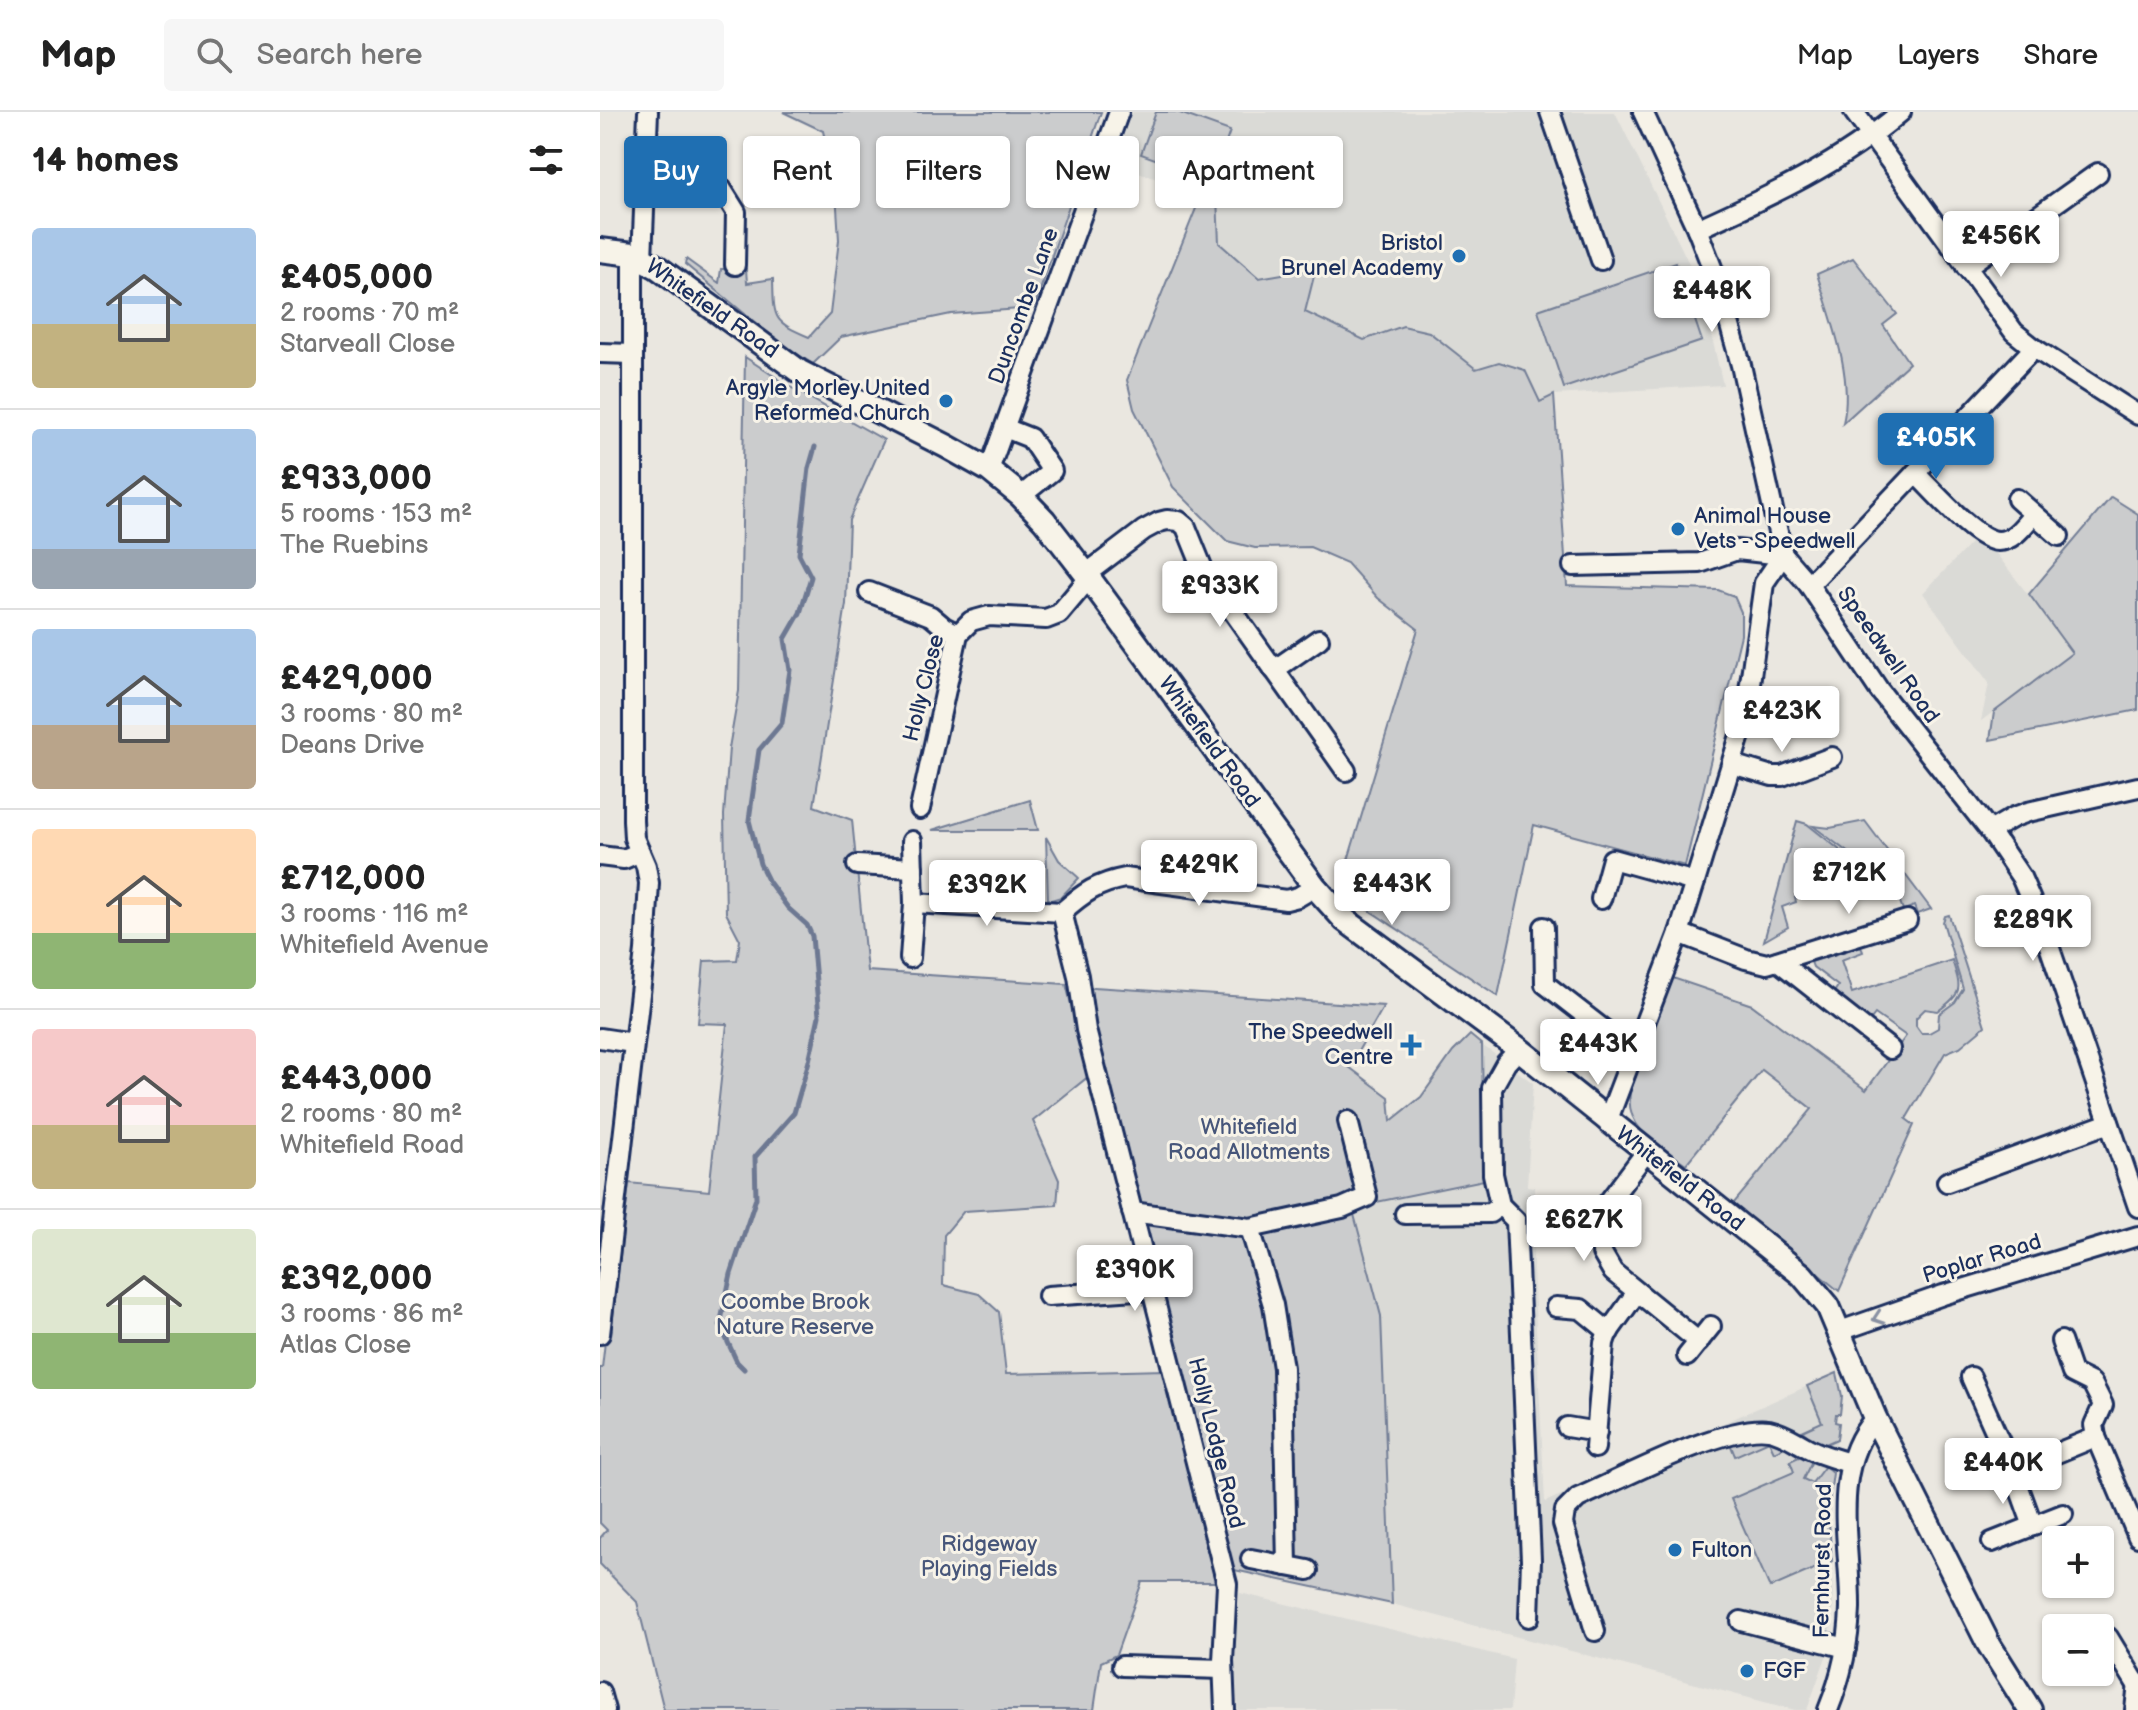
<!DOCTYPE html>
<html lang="en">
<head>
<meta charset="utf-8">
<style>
  :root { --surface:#fff; --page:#f6f6f6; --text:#222; --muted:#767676; --line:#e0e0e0; --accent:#1f6fb2 }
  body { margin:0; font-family:"Balsamiq Sans",sans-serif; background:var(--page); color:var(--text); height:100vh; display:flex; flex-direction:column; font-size:30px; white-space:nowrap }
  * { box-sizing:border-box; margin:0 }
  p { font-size:26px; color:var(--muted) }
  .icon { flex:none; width:44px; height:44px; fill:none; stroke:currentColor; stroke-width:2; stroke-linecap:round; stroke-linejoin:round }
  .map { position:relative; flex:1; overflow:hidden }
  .panel { display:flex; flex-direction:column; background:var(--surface); width:600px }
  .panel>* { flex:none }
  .banner { position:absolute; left:24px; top:24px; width:760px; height:72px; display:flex; gap:16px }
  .controls { position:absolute; left:1442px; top:1414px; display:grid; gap:16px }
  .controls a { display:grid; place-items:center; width:72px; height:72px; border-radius:8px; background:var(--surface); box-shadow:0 2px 6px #0004; font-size:40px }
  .price { position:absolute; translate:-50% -68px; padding:0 18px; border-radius:8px; background:#fff; color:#222; font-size:26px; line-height:52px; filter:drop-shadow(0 2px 4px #0008) }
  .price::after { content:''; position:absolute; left:50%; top:48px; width:24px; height:18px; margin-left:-12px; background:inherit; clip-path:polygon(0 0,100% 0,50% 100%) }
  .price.on { background:var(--accent); color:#fff }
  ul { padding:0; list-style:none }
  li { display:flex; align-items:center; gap:24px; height:200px; padding:0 32px }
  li+li { border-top:2px solid var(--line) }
  li span { display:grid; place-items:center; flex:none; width:224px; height:160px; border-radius:8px; color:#555 }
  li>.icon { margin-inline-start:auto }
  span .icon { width:96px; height:96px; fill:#fffc; stroke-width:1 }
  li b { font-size:34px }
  h2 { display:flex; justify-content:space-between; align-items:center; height:96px; padding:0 32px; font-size:34px }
  .chip { padding:0 28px; border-radius:8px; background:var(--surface); box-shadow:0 2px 6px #0004; font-size:28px; line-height:72px }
  .chip.on { background:var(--accent); color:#fff }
  header { display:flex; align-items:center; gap:48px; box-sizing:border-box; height:112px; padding:0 40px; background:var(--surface); border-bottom:2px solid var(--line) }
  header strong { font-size:38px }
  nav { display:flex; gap:44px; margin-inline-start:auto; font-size:28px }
  .search { width:560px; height:72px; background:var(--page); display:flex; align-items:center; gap:20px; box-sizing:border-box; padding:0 28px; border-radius:8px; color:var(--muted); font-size:30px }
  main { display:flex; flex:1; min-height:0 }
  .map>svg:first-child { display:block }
</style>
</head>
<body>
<header>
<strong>Map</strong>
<div class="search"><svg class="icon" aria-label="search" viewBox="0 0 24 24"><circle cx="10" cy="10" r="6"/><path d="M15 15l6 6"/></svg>Search here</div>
<nav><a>Map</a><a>Layers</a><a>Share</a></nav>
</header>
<main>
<section class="panel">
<h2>14 homes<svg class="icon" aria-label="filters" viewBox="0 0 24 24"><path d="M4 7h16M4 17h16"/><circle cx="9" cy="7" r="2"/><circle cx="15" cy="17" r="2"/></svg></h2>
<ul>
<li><span style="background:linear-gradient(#a9c7e8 60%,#c2b280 0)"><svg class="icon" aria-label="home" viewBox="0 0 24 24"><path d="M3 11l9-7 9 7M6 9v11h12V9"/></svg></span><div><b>£405,000</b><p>2 rooms · 70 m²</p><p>Starveall Close</p></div></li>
<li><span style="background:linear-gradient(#a9c7e8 75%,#9aa5b1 0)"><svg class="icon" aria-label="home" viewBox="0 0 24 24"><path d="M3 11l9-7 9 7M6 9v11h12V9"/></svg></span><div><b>£933,000</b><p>5 rooms · 153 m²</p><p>The Ruebins</p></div></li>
<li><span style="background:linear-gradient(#a9c7e8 60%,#b9a48a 0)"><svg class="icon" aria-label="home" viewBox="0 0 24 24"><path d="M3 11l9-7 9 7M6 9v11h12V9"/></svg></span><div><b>£429,000</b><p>3 rooms · 80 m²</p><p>Deans Drive</p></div></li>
<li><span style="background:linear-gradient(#ffd9b3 65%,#8fb573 0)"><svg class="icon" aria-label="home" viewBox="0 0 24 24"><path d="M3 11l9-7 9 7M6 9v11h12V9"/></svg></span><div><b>£712,000</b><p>3 rooms · 116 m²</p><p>Whitefield Avenue</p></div></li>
<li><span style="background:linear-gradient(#f6c9c9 60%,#c2b280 0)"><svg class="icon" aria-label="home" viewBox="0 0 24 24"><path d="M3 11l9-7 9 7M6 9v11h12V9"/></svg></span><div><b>£443,000</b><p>2 rooms · 80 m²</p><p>Whitefield Road</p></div></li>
<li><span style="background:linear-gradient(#dfe7d0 65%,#8fb573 0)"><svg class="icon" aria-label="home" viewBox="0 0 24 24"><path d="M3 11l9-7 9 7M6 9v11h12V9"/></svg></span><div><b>£392,000</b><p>3 rooms · 86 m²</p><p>Atlas Close</p></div></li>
</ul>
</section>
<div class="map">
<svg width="1538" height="1598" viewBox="0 0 1538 1598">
  <rect width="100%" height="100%" fill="#eae7e0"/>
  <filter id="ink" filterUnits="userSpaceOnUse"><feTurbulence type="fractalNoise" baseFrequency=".0125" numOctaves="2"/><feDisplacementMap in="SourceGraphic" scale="16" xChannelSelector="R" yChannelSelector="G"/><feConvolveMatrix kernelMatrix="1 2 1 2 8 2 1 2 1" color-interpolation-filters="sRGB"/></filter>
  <g filter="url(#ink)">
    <g fill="#dadad6">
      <path d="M532,0h483l85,174 23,99 -169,10 -14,7 -41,-40 -23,7 -47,-37 -26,-6 -39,14 -59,-28 -45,-33 -41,-36 -3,-46 -15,-1 -86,-33z"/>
      <path d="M1372,430l20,6 81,105 -92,68 8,-38 -66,-90z"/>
      <path d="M882,933l51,38 -6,103 7,1 -1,82 12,233 292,-129 5,23 -2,18h-4l-1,8 4,1 -11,87 5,96 -6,48 -20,56h-12l-403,-106 -11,-288 -30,-109 133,-27z"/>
      <path d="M640,1481l274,66 -4,51h-272l-5,-66z"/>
    </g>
    <g fill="#cbcccd" stroke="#737e96" stroke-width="2">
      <path d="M183,0h318l-67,196 -83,6 -110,23 -28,27 -33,-21 -95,-79 1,-5 33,24 2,-14h25l1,14 26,-4c1,40 -1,42 36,58l21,-23 9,-74 -3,-49 -13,-60z"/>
      <path d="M556,0h21l53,19 -17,49 -72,-26z"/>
      <path d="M601,84l16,1 2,46 40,35 57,-10 -11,44 59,28 39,-14 26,6 47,37 23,-7 26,8 15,32 14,-7 13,191 151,4 16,6 7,16v23l-56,231 -151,-41 -36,171 -159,-106 79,-261 -40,-31 -31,-35 -37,-16 -55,1 -28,-7 -54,-54 -39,-78 -7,-29z"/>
      <path d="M1253,146l44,56 -14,11 26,38 -66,60c11,-47 -12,-104 -26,-149z"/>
      <path d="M1076,151l26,78 -138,47 -26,-78z"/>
      <path d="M145,245l47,31 92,52 -35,80 -3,84 -32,202 38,14 15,151 199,13 23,92 -56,45 26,59 -2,25 -93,6 -20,24 -1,50 36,9 20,18 7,62 158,-4 60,212h-82l-26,73 -15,7 -7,48h-430l-27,-108 -37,-38v-26l7,-8 -7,-7v-155h2l4,-35h5l18,-150 80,8 18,-167 -29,-1 6,-62 33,-1 3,-20 -14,-27 -2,-98 5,-67 10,-57z"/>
      <path d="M1511,385l27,17v196l-148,30 4,-28 78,-59 -43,-59z"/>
      <path d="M430,688l8,30h-106z"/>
      <path d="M1197,709l10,3 53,42 -35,9v3l-11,3 4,14 -9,3 -2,-4 -12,4 1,4 -14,5 6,20 -24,14z"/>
      <path d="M1265,709l66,88 -14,5 -3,-8 -10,4 2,8 -22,-59 -22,4 -49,-37 17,2z"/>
      <path d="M446,725l13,23 20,18 -18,19 -13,4z"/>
      <path d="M1349,803l36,111 -25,21 -15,6 -39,66 8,6 -75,166 -106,-87 79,-95 -50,-39 -76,94c-27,-19 -61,-34 -56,-71l40,-116 82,28 114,85 40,-54 -31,-22 -8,10 -36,-27 7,-11 -25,-19 -2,-5 50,-16 2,6 -22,8 11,33 100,-33c9,29 12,32 -14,51l-13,-2 -9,9v8l5,7h8l9,-5 1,-14 16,-12 8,-13 -20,-67 2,-6z"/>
      <path d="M494,875l290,19 -35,61 40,30 2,24 30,-24 32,-45 17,-17 12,10 2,135 -132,27 29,109 11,288 -158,-34 -147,-566 -1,-13z"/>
      <path d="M1237,1261l5,23 -2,18h-4l-1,8 4,1 -2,16 -16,7 -19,-15 20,-9 -15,-36z"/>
      <path d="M1170,1326l21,6 -17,8 -5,-11 -34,15 -6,-15z"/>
      <path d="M1203,1343l10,4 -10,20 9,4 13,-17 8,7 -5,37 4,51 -62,27 -39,-89 63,-27 -4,-11z"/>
    </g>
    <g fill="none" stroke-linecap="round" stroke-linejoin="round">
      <path stroke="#6d7892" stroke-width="5" d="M144,1257l-7,-7 -17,-37 11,-51 25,-76 -1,-41 39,-44 15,-52 10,-45 -7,-80 -5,-11 -19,-17 -19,-26 -9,-18 -11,-44 10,-70 23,-27 8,-53 -5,-31 15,-26 11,-36 -12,-23 10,-86 6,-21"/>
      <defs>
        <g id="minor">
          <path d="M950,0l51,148"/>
          <path d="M1043,0l54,117 21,54 23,82 42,190 26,30 70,105 111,141 31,46 22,51 95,279"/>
          <path d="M1254,0l160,220 20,16 104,67"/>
          <path d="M45,74l57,-1 19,3 15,24 -1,53"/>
          <path d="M1097,117c73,-33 142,-64 204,-117"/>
          <path d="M42,147l6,-147"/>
          <path d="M1366,155l132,-94"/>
          <path d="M0,241l33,1"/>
          <path d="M405,316l25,10 22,33 -31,25"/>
          <path d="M389,358l130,-358"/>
          <path d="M1315,361c17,16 60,67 83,68 16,0 26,-16 35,-26"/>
          <path d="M1417,387l42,37"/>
          <path d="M973,454l127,-3 37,-13 46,5"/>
          <path d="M486,462l58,-44 15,-8 8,-2 12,1 7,6 17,42 143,202"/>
          <path d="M1209,473l225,-237"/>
          <path d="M269,480l62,24 13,11 14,7"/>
          <path d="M674,558l45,-31"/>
          <path d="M1132,652l40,12h10l50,-19"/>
          <path d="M320,697l38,-175 13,-13 18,-5 57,3 13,-5 30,-36"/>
          <path d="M1390,719l24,-14 14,-5 110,-25"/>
          <path d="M0,744l24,3 16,-7"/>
          <path d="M257,753l56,3"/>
          <path d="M1001,787l11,-40 83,23"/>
          <path d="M314,791l148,9"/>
          <path d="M462,800l16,64 8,54 141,554 -4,77 2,49"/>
          <path d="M462,800c21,-19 36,-29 63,-34l161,22 12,-3 17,-10"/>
          <path d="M944,815l1,57 89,69"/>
          <path d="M1079,821l67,26 21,5 140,-44"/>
          <path d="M310,846l4,-55 -2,-62"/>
          <path d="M1178,849l112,88"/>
          <path d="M0,926l33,5"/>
          <path d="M919,937l-13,14 -14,25 1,86 7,31 16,16 15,339 -2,57"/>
          <path d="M1007,1010l72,-189 16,-51 50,-163 19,-136 19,-28"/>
          <path d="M1046,1040l-42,56 -3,14 1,31 11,19 86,70"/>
          <path d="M1347,1070l162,-59"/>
          <path d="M532,1100l118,16 92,-20 25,-11 -19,-76"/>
          <path d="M805,1102l85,-1 10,-8"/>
          <path d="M650,1116l23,77 10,63 4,198"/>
          <path d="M448,1184l103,-7"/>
          <path d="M956,1195l25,2 28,23"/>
          <path d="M1240,1219l103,-36 195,-59"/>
          <path d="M0,1222l45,-383 4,-68 -3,-17 -12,-28 -1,-18v-566"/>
          <path d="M1461,1229l11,32 20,10 11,22 -9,20 2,12"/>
          <path d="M1087,1244l24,-30"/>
          <path d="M1371,1265l42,94 83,-34 42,100"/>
          <path d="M967,1315l30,5"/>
          <path d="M995,1336l9,-105 3,-9 30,-42"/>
          <path d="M1413,1359l20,55"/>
          <path d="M1392,1430l71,-28"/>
          <path d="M651,1447l57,11"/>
          <path d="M1141,1509l105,27"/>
          <path d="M995,1519l-32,-107 2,-13 13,-13c43,-19 149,-75 191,-68 19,4 29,14 45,21 11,5 23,8 35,12"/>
          <path d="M1500,1528l8,-3 28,46"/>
          <path d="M522,1554l101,3"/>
          <path d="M0,1580l5,18"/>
          <path d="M1228,1598c13,-32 21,-67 22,-102 1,-64 -21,-138 25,-190"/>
          <path d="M1535,1598l3,-27"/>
        </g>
        <path id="major" d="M0,138l33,4 24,13 143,105 146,74 43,24 32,26 23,24 42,54 229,313 30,33 174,129 283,226 26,31 47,112 113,225 42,67"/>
      </defs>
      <use href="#minor" stroke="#1b2f5e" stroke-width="24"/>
      <use href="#major" stroke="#1b2f5e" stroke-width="28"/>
      <use href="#minor" stroke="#f7f3e8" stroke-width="18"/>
      <use href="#major" stroke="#f7f3e8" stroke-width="22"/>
    </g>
    <defs><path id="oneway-chevron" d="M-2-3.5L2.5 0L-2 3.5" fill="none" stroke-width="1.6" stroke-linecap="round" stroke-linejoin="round" transform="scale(2)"/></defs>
    <use stroke="#8991a3" href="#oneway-chevron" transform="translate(1278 1206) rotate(161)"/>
  </g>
  <g fill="#1f6fb2" stroke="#f7f3e8" stroke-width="3">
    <circle cx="859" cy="144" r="8"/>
    <circle cx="346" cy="289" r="8"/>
    <circle cx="1078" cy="417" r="8"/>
    <path d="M807 921h8v8h8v8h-8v8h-8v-8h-8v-8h8z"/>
    <circle cx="1075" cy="1438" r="8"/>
    <circle cx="1147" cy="1559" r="8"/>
  </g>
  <g text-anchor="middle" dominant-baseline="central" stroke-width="6" stroke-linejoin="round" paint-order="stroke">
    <g font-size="22" fill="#1b2f5e" stroke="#f7f3e8" text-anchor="end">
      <text x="843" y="131">Bristol<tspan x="843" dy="25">Brunel Academy</tspan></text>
      <text x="330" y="276">Argyle Morley United<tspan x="330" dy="25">Reformed Church</tspan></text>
      <text x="1094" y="404" text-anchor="start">Animal House<tspan x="1094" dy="25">Vets - Speedwell</tspan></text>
      <text x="793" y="920">The Speedwell<tspan x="793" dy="25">Centre</tspan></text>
      <text x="1091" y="1438" text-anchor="start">Fulton</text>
      <text x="1163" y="1559" text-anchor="start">FGF</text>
    </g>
    <g font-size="22" fill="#1b2f5e" stroke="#f7f3e8">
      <text transform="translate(424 194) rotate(-70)">Duncombe Lane</text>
      <text transform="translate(112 197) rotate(35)">Whitefield Road</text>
      <text transform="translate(1288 543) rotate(55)">Speedwell Road</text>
      <text transform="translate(324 576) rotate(-76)">Holly Close</text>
      <text transform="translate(609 630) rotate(54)">Whitefield Road</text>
      <text transform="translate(1080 1067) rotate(38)">Whitefield Road</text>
      <text transform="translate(1382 1147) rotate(-17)">Poplar Road</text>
      <text transform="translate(616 1331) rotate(76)">Holly Lodge Road</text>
      <text transform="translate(1223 1449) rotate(-89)">Fernhurst Road</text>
    </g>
    <g font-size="22" fill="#47567a" stroke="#f7f3e8">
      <text x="649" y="1015">Whitefield<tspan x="649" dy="25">Road Allotments</tspan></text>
      <text x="195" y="1190">Coombe Brook<tspan x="195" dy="25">Nature Reserve</tspan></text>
      <text x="389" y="1432">Ridgeway<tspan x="389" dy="25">Playing Fields</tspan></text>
    </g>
  </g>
</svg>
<div class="controls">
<a>+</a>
<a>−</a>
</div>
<b class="price" style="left:1401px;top:167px">£456K</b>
<b class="price" style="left:1112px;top:222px">£448K</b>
<b class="price on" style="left:1336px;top:369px">£405K</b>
<b class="price" style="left:620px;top:517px">£933K</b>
<b class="price" style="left:1182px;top:642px">£423K</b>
<b class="price" style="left:599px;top:796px">£429K</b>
<b class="price" style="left:1249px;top:804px">£712K</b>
<b class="price" style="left:792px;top:815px">£443K</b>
<b class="price" style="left:387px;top:816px">£392K</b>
<b class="price" style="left:1433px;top:851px">£289K</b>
<b class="price" style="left:998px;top:975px">£443K</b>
<b class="price" style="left:984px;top:1151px">£627K</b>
<b class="price" style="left:535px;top:1201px">£390K</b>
<b class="price" style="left:1403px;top:1394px">£440K</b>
<div class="banner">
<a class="chip on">Buy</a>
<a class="chip">Rent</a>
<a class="chip">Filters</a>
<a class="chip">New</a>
<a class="chip">Apartment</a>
</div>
</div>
</main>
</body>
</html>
